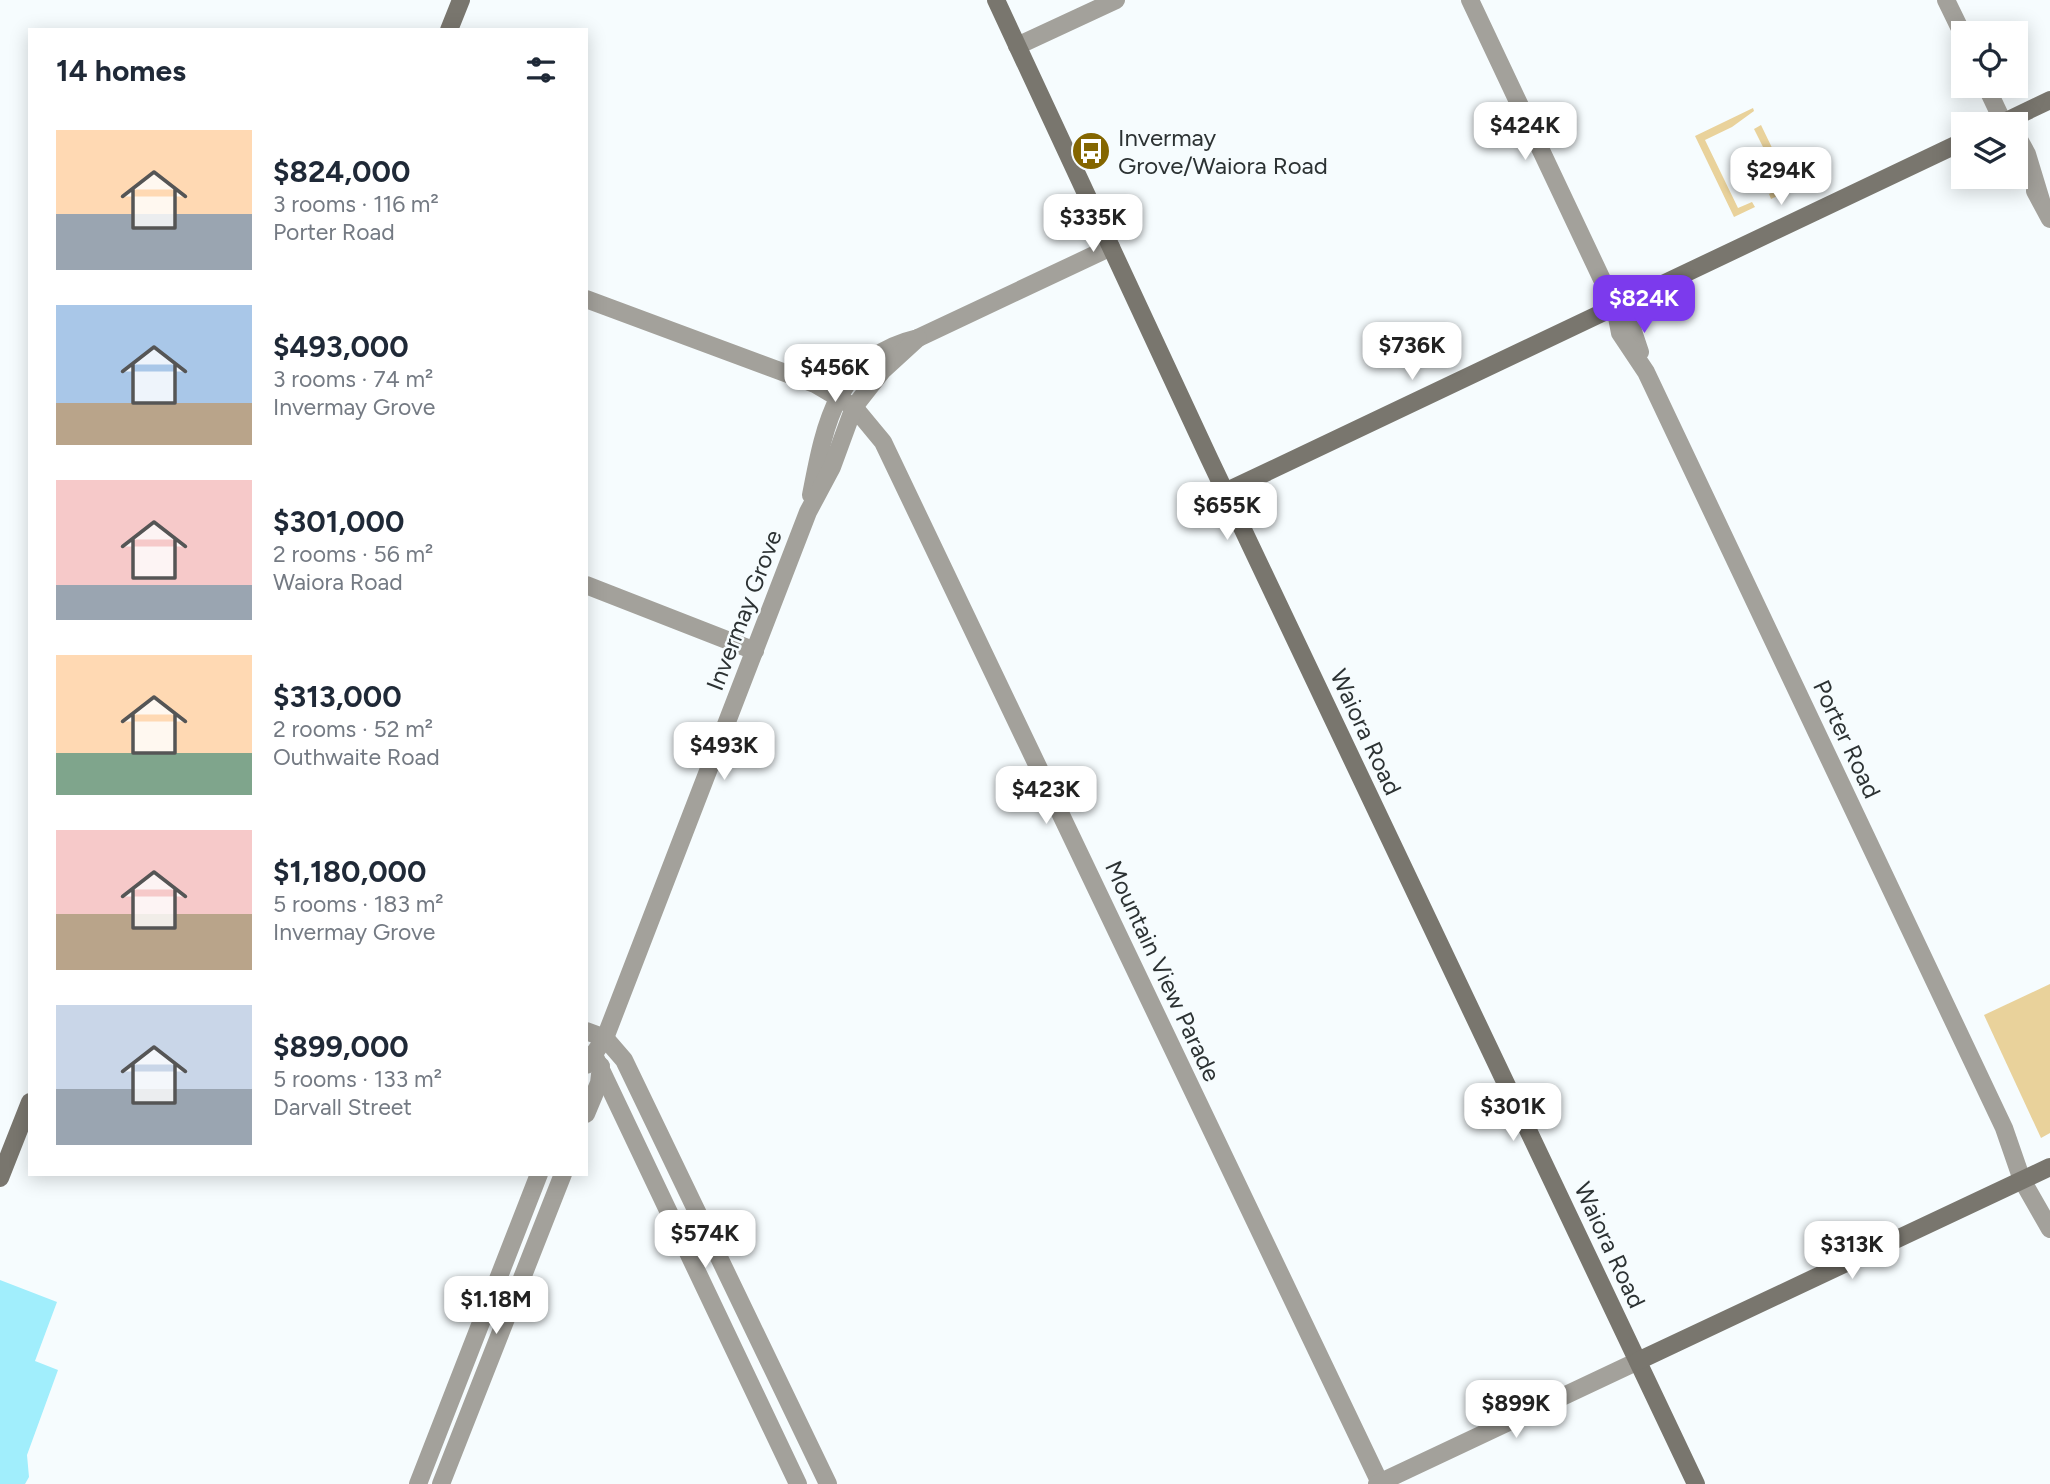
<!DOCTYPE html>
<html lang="en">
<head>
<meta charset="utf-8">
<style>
  :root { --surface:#fff; --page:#f2f2f3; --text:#1f2937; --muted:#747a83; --accent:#7c3aed }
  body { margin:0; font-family:Figtree,sans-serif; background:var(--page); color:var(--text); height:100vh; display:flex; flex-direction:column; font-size:26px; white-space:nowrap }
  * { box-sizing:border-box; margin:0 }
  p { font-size:23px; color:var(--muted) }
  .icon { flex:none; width:38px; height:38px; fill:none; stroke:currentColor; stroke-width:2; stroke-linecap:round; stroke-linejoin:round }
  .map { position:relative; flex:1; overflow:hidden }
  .details { position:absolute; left:28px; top:28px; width:560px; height:1148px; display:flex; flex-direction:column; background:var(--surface); border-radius:0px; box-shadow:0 4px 18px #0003 }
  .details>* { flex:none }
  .controls { position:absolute; left:1951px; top:21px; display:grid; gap:14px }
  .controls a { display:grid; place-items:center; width:77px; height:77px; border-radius:0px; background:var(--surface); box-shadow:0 4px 18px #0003; font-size:35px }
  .price { position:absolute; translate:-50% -60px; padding:0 16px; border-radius:14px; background:#fff; color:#222; font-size:23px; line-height:46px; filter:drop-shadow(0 2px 4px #0008) }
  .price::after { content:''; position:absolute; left:50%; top:42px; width:21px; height:16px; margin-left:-10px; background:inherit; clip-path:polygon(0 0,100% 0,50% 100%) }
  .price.active { background:var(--accent); color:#fff }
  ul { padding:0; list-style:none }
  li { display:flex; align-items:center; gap:21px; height:175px; padding:0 28px }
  li span { display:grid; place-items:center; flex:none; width:196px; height:140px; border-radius:0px; color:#555 }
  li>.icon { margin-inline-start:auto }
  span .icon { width:84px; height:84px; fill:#fffc; stroke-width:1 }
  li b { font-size:30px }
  h2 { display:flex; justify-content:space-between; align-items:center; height:84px; padding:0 28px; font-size:30px }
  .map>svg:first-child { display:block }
</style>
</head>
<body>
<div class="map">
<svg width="2050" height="1484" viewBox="0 0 2050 1484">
  <rect width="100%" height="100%" fill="#f6fcfe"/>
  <g fill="#e9d29b">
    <path d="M1753,108l1,3 -22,16 -27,13 33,68 14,-6 3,5 -21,10 -39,-81z"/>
    <path d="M1761,125l31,64 -21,10 -2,-5 14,-7 -29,-58z"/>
    <path d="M2050,984v149l-9,5 -57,-123z"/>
  </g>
  <path fill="#a1eefc" d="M0,1280l57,22 -22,59 23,9 -31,85 2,22 -4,7h-25z"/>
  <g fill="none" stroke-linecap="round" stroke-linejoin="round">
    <g stroke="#a3a19b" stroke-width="18">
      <path d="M1470,0l145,307 17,21 8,24"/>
      <path d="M1946,0l18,37"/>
      <path d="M1017,46l99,-46"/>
      <path d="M1986,86l18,38"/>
      <path d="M2016,134l11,20 14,46"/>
      <path d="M2035,191l15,28"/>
      <path d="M586,299l229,85 39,23 29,35 497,1041"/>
      <path d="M1615,307l5,26 26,39 358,756 18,52 28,49"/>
      <path d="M811,495c14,-73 26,-138 107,-157l193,-91"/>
      <path d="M586,585l169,66"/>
      <path d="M586,1031l19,7 19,22 204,424"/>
      <path d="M586,1055l10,4 202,425"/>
      <path d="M586,1065l19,-27 203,-526 24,-45 22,-60 29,-37 35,-32"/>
      <path d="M586,1114l13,-31 2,-17"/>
      <path d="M418,1484l121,-310"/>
      <path d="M441,1484l122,-310"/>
      <path d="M1377,1484l261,-123"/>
    </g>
    <g stroke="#79766e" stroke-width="18">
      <path d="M996,0l213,458 487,1026"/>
      <path d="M449,30l12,-30"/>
      <path d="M2000,124l50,-24"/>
      <path d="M1225,492l739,-351"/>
      <path d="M0,1178l30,-76"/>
      <path d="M1638,1361l412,-194"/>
    </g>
  </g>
  <defs>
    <symbol id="bus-disc" viewBox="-11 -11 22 22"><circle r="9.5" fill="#846600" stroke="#f6fcfe"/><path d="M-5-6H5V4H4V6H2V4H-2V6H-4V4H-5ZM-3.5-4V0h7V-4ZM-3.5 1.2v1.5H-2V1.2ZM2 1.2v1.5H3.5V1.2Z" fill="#fff"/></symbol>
  </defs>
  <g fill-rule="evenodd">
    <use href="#bus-disc" x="1069" y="129" width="44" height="44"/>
  </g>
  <g text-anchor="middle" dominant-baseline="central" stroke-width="5" stroke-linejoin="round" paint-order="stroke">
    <g font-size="24" fill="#2c3233" stroke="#f6fcfe" text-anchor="start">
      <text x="1118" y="137">Invermay<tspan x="1118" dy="28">Grove/Waiora Road</tspan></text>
    </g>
    <g font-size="24" fill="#2c3233" stroke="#f6fcfe">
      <text transform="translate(744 610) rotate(-69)">Invermay Grove</text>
      <text transform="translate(1366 732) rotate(65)">Waiora Road</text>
      <text transform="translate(1847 739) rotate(65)">Porter Road</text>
      <text transform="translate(1163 971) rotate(65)">Mountain View Parade</text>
      <text transform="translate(1610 1245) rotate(65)">Waiora Road</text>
    </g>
  </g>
</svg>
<div class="controls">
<a><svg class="icon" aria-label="locate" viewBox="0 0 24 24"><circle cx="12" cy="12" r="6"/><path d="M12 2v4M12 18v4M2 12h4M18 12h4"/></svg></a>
<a><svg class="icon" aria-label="layers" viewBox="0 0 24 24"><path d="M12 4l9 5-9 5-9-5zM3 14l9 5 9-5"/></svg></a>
</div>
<b class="price" style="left:1525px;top:162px">$424K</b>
<b class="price" style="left:1781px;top:207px">$294K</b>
<b class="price" style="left:1093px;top:254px">$335K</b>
<b class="price active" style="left:1644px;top:335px">$824K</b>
<b class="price" style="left:1412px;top:382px">$736K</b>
<b class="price" style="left:835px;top:404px">$456K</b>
<b class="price" style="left:1227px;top:542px">$655K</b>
<b class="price" style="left:724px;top:782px">$493K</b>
<b class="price" style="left:1046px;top:826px">$423K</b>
<b class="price" style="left:1513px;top:1143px">$301K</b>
<b class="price" style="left:705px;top:1270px">$574K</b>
<b class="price" style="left:1852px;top:1281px">$313K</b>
<b class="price" style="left:496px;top:1336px">$1.18M</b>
<b class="price" style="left:1516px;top:1440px">$899K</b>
<section class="details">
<h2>14 homes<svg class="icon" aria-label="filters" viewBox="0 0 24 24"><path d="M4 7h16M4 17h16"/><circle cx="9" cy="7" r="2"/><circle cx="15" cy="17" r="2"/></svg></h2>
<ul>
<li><span style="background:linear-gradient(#ffd9b3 60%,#9aa5b1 0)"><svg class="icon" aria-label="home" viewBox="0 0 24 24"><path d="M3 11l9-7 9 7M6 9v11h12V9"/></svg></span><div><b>$824,000</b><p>3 rooms · 116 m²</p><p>Porter Road</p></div></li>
<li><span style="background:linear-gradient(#a9c7e8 70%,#b9a48a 0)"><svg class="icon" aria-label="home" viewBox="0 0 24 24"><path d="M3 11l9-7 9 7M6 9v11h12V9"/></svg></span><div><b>$493,000</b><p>3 rooms · 74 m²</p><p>Invermay Grove</p></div></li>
<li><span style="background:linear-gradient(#f6c9c9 75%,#9aa5b1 0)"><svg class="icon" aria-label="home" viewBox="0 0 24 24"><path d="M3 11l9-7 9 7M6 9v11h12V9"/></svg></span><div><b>$301,000</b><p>2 rooms · 56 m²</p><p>Waiora Road</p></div></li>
<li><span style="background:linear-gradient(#ffd9b3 70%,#7fa58c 0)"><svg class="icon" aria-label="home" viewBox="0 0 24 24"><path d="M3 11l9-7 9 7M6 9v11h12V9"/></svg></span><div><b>$313,000</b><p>2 rooms · 52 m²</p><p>Outhwaite Road</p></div></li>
<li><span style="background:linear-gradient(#f6c9c9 60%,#b9a48a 0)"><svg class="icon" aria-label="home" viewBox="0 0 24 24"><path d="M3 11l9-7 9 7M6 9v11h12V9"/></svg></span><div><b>$1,180,000</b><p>5 rooms · 183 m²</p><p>Invermay Grove</p></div></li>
<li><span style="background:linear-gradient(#c9d6e8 60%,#9aa5b1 0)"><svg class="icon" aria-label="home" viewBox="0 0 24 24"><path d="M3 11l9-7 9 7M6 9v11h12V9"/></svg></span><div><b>$899,000</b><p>5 rooms · 133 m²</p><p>Darvall Street</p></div></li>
</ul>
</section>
</div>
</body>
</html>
